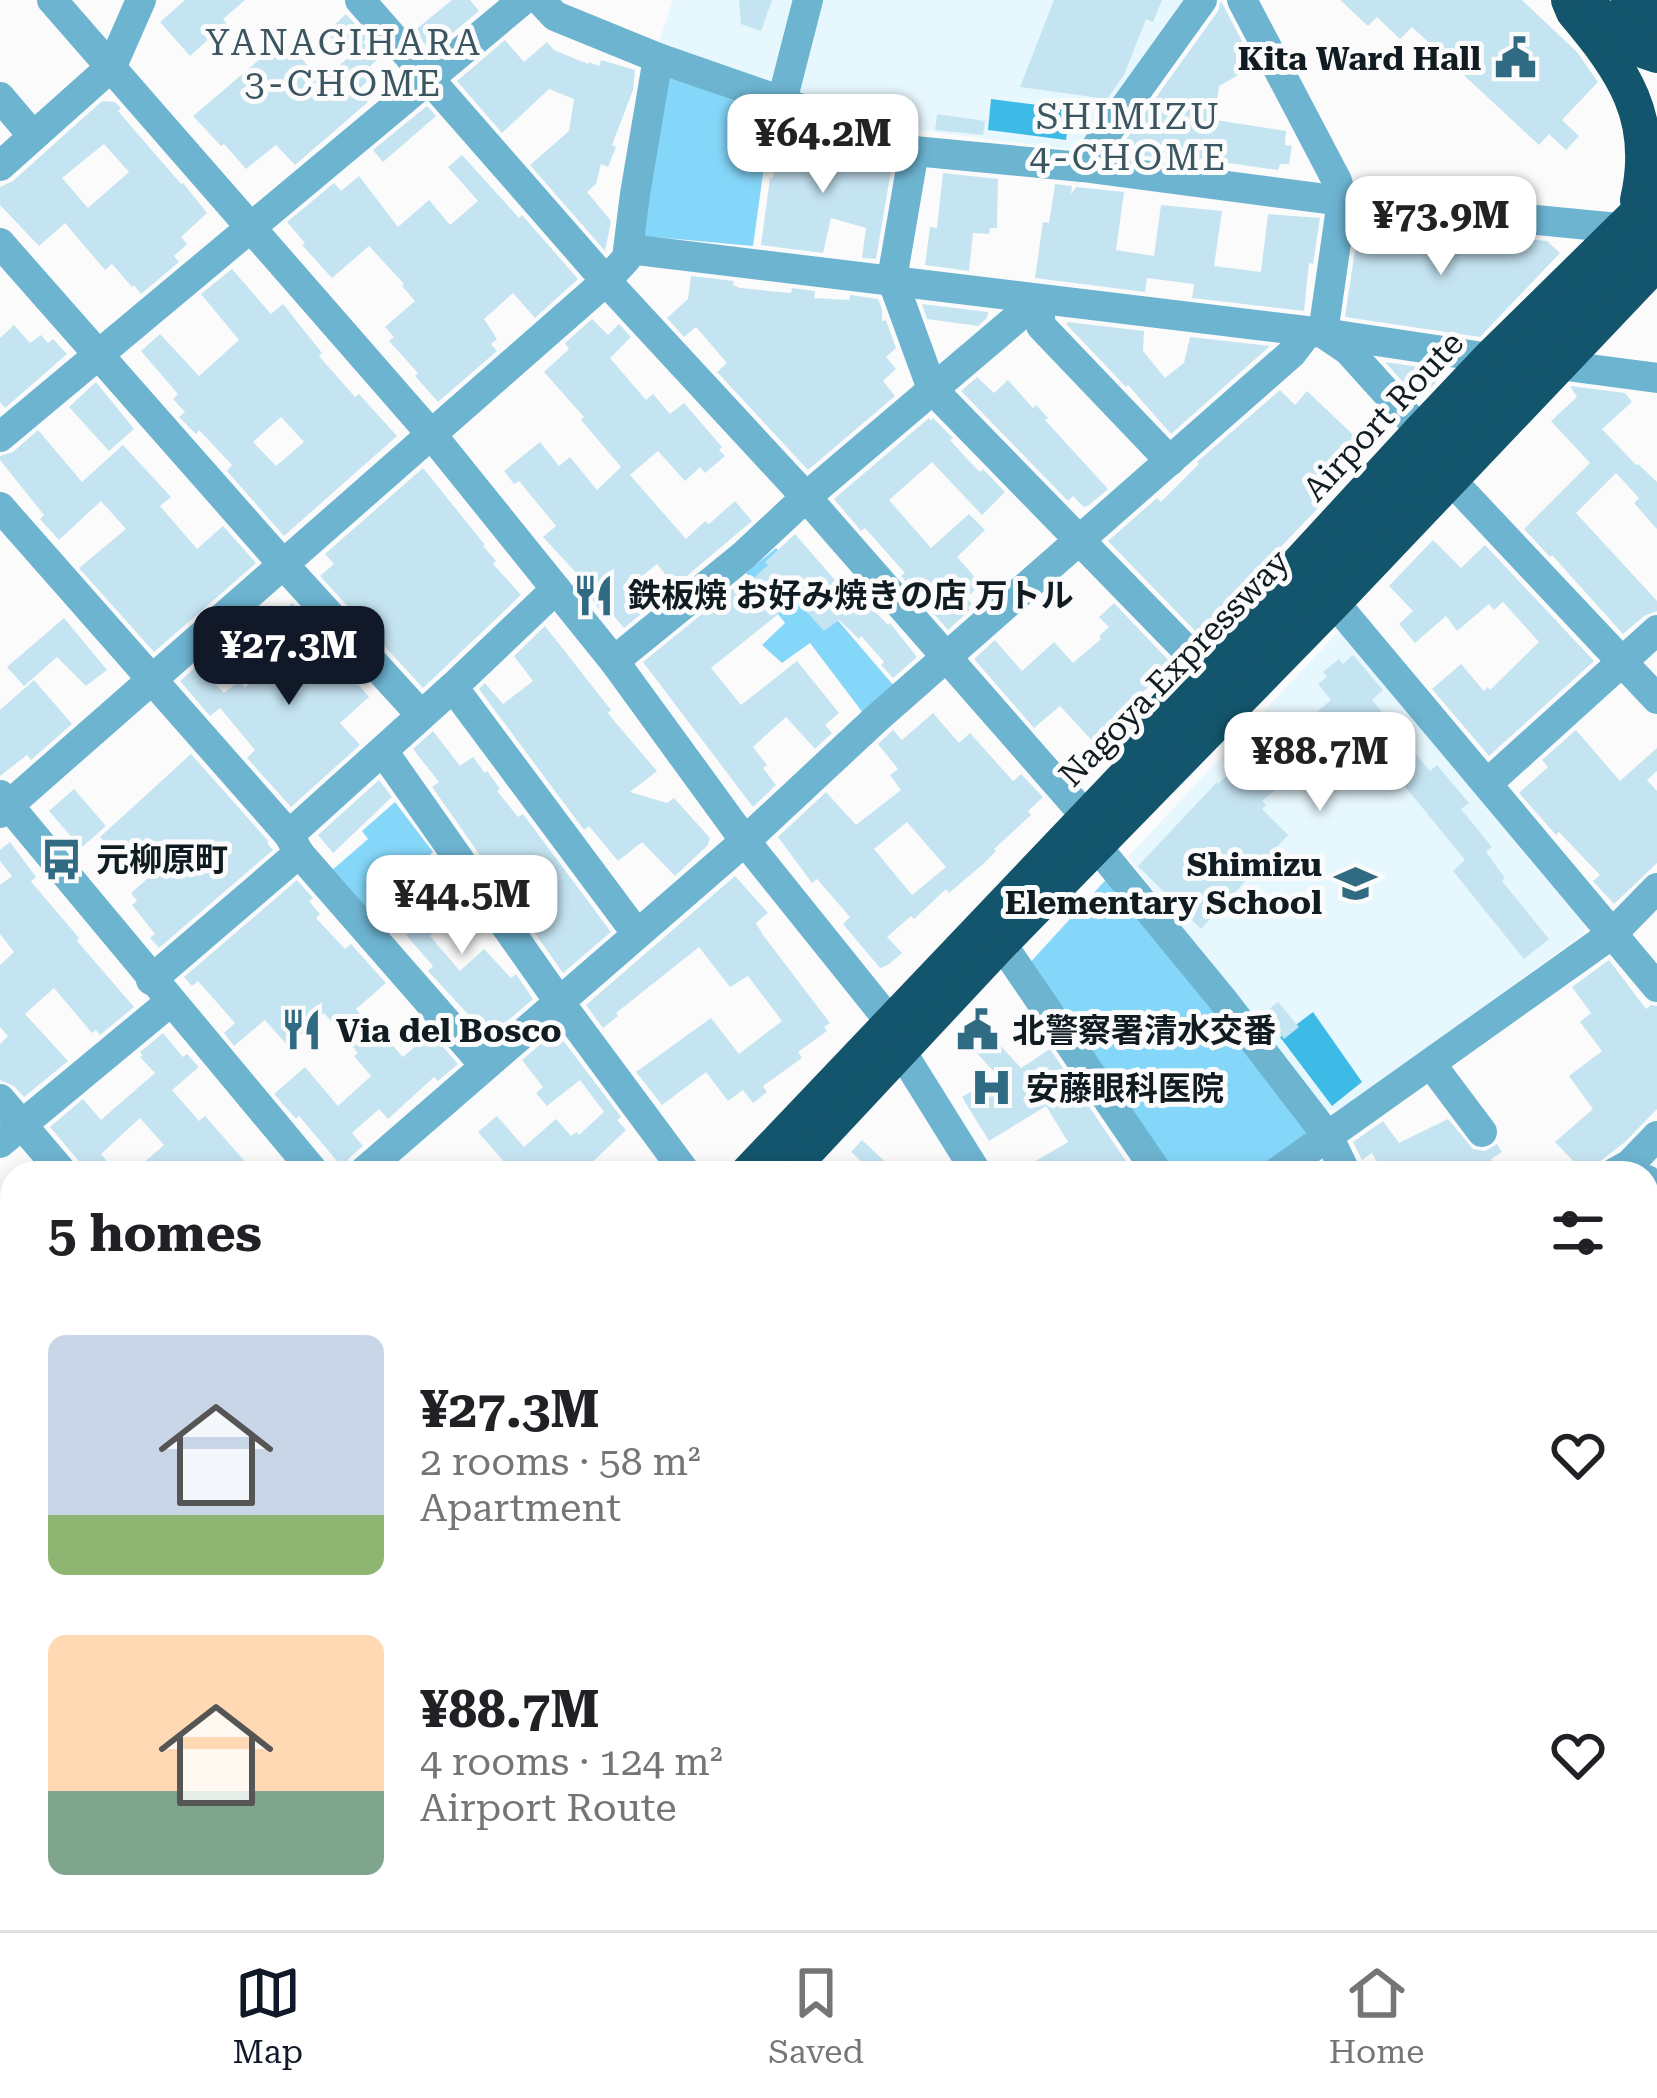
<!DOCTYPE html>
<html lang="en">
<head>
<meta charset="utf-8">
<style>
  :root { --surface:#fff; --page:#f6f6f6; --text:#202124; --muted:#757577; --line:#e0e0e0; --accent:#111827 }
  body { margin:0; font-family:"Roboto Serif","Noto Sans JP",serif; background:var(--page); color:var(--text); height:100vh; display:flex; flex-direction:column; font-size:45px; white-space:nowrap }
  * { box-sizing:border-box; margin:0 }
  p { font-size:39px; color:var(--muted) }
  .icon { flex:none; width:66px; height:66px; fill:none; stroke:currentColor; stroke-width:2; stroke-linecap:round; stroke-linejoin:round }
  .map { position:relative; flex:1; overflow:hidden }
  .drawer { position:absolute; left:0px; top:1161px; width:1659px; height:771px; display:flex; flex-direction:column; background:var(--surface); border-radius:36px 36px 0 0; box-shadow:0 6px 18px #0003 }
  .drawer>* { flex:none }
  .price { position:absolute; translate:-50% -102px; padding:0 27px; border-radius:24px; background:#fff; color:#222; font-size:39px; line-height:78px; filter:drop-shadow(0 3px 6px #0008) }
  .price::after { content:''; position:absolute; left:50%; top:72px; width:36px; height:27px; margin-left:-18px; background:inherit; clip-path:polygon(0 0,100% 0,50% 100%) }
  .price.current { background:var(--accent); color:#fff }
  ul { padding:0; list-style:none }
  li { display:flex; align-items:center; gap:36px; height:300px; padding:0 48px }
  li span { display:grid; place-items:center; flex:none; width:336px; height:240px; border-radius:18px; color:#555 }
  li>.icon { margin-inline-start:auto }
  span .icon { width:144px; height:144px; fill:#fffc; stroke-width:1 }
  li b { font-size:51px }
  h2 { display:flex; justify-content:space-between; align-items:center; height:144px; padding:0 48px; font-size:51px }
  .tabs { display:flex; justify-content:space-around; align-items:center; height:168px; border-top:3px solid var(--line); background:var(--surface); font-size:33px; color:var(--muted) }
  .tabs a { display:grid; justify-items:center; gap:6px }
  .tabs .current { color:var(--accent) }
  .map>svg:first-child { display:block }
</style>
</head>
<body>
<div class="map">
<svg width="1657" height="1930" viewBox="0 0 1657 1930">
  <rect width="100%" height="100%" fill="#fbfbfb"/>
  <g fill="#e7f7fe">
    <path d="M673,0h125l-21,84 -120,-37z"/>
    <path d="M821,0h362l-99,145 -10,5 -178,-23 -94,-33 -3,-6z"/>
    <path d="M1348,633l238,277 -2,23 -240,177h-20l-196,-253 208,-223z"/>
  </g>
  <g fill="#85d7fa">
    <path d="M664,72l107,44 -18,130 -110,-10z"/>
    <path d="M776,548l118,138 -31,27 -53,-70 -28,20 -20,-18 23,-22 -39,-50z"/>
    <path d="M395,802l38,50 -67,60 -36,-40 38,-33 -6,-8z"/>
    <path d="M1111,874l196,252 -3,17 -45,30h-90l-142,-207z"/>
  </g>
  <g fill="#3ebae7">
    <path d="M991,99l79,10 -4,31 -78,-10z"/>
    <path d="M1313,1012l49,70 -30,24 -52,-69z"/>
  </g>
  <g fill="#c5e4f2" fill-rule="evenodd">
    <path d="M185,0h60l-22,19 3,4 -36,33 -30,-34z"/>
    <path d="M452,0h18l9,11 -48,40 -17,-20z"/>
    <path d="M739,0h33l-11,31 -20,-7z"/>
    <path d="M1054,0h108l-9,22 -7,-3 -22,56 -17,24 -87,-12z"/>
    <path d="M1340,0h182l55,52 21,30 -36,38 17,16 -13,14 -17,-16 -10,11 -127,-118 -12,12 -23,-22 -9,9z"/>
    <path d="M1221,1l34,65 -36,20 -4,34 71,11 -1,14 7,1 -3,18h-9l-2,6 -92,-13v4l-41,-5 -21,-14 94,-131z"/>
    <path d="M346,14l22,24 -5,4 15,17 -14,13 6,7 -12,11 10,12 -73,63 -19,-20 -30,24 -22,-25 -3,2 -28,-30 87,-74 7,7 4,-4 29,36 28,-23 -22,-25z"/>
    <path d="M505,40l19,22 23,-20 7,8 34,14 1,-2 10,4 2,-6 34,10 -2,20 -21,55 4,2 -8,20 -7,-3 -5,20 -9,8 24,29 -6,30 -75,-86 39,-34 5,-32 -25,-10 -47,44 -45,-52z"/>
    <path d="M102,101l13,1 6,6 -3,3 63,73 2,-1 24,30 -26,24 6,7 -13,12 5,6 -38,32 -7,-9 -2,2 -20,-23 -7,6 -40,-47 -26,23 -39,-41v-18l13,-6zM104,144l25,28 -41,36 -26,-30z"/>
    <path d="M427,106l9,10 -53,46 -10,-12z"/>
    <path d="M937,114l48,7 -2,14 -48,-5z"/>
    <path d="M782,132l30,6 -1,8 38,8 1,-4 42,15 -16,94 -14,-1 4,-30 -35,-10 -8,35 -62,-8 9,-67h3l5,-41 4,-1z"/>
    <path d="M462,155l57,63 3,-3 56,64 -43,39 -22,-25 -29,26 13,20 -6,5 6,7 -59,51 -23,-26 3,-3 -29,-32 5,-4 -9,-10 30,-26 -13,-15 2,-2 -35,-38 -37,32 -30,-33 3,-2 -18,-21 47,-39 7,8 18,-15 39,51 31,-27 21,25 28,-24 -30,-34z"/>
    <path d="M943,173l55,6 -1,49h-7l-1,6 -16,-1 -4,38 -44,-6 5,-38 7,1z"/>
    <path d="M1055,184l17,2 -1,8 5,-7 48,5 -8,58 38,6 7,-51 61,6 -8,55 47,6 7,-58 52,4 -7,46 -4,-1 -5,48 -112,-13 2,-14 -47,-6 -2,14 -110,-14 8,-56 6,1z"/>
    <path d="M1364,224l40,7v-4l143,14 13,12 -80,84 -135,-20 12,-80 5,1z"/>
    <path d="M232,269l39,45 12,-10 39,49 -3,3 36,41 4,-3 38,42 -113,100 -57,-65 5,-6 -33,-35 -3,4 -17,-17 6,-5 -12,-13 5,-5 -37,-43 19,-17 39,42 40,-36 -38,-46zM281,417l23,25 -28,24 -23,-24z"/>
    <path d="M691,276l43,5 -1,4 7,3 51,5 1,-5 23,3 -1,7 35,2 1,-5 28,4 4,10v12l4,-1 10,28 -10,9 10,12 -13,12 12,15 -87,74 -91,-98 10,-9 -31,-36 -12,10 -17,-19 21,-19z"/>
    <path d="M922,304l66,8 -1,6 -9,8 -51,-7z"/>
    <path d="M592,319l16,16 11,-11 12,13 -21,21 36,42 7,-6 17,20 14,-11 38,44 -3,3 6,6 -20,17 -5,-6 -15,14 -27,-30 -28,24 56,64 19,-18 4,3 26,-23 17,20 -77,65 -18,-22 -30,24 19,22 -22,18 -16,-19 -6,4 -16,-21 5,-3 -48,-52 13,-11 -37,-45 -5,3 -10,-13 36,-29 19,24 11,-9 27,33 24,-23 -40,-47 3,-3 -40,-45 25,-23 -4,-6z"/>
    <path d="M1067,322l77,9 -1,20 22,27 19,-15 6,-26 80,9 -99,88 -43,-49 -2,2 -59,-62z"/>
    <path d="M14,325l16,18 11,-8 7,8 5,-4 14,15 -62,54 -5,-6v-64z"/>
    <path d="M1385,362l62,9 -28,29z"/>
    <path d="M977,377l17,16 14,-13 25,28 3,-3 12,13 -3,2 63,69 -20,17 -4,1 -11,-11 -5,5 -107,-110z"/>
    <path d="M96,382l38,47 -25,22 -40,-44z"/>
    <path d="M1570,386l55,7 7,9 -30,27 34,36 2,-1 19,18v47l-23,-26 5,-5 -23,-25 -40,40 81,88v10l-13,5 -21,18 -71,-79 -2,2 -26,-28 66,-66 -39,-42 26,-24z"/>
    <path d="M1280,390l15,15 12,-14 58,55 -13,14 6,6 -157,165 2,2 -3,3 -92,-95 49,-43 4,4 38,-38 -2,-2z"/>
    <path d="M929,418l2,3 2,-3 20,20 -3,2 18,20 12,12 3,-3 22,23 -23,23 -50,-53 -43,38 42,48 38,-34 16,16 -28,27 24,27 -15,14 6,6 -4,4 2,2 -22,20 -47,-54 4,-3 -40,-45 -4,3 -27,-32z"/>
    <path d="M38,430l44,52 41,-37 48,52 -11,9 37,43 26,-23 33,37 -102,89 -75,-84 47,-39 -25,-28 -42,39 -19,-21 4,-4 -44,-55v-4l13,-4z"/>
    <path d="M423,468l62,77 -2,1 13,15 -3,3 28,31 -98,93 -103,-112 14,-12 -9,-10z"/>
    <path d="M795,534l45,52 10,-9 14,16 -4,3 28,29 2,-2 27,34 -24,21 -12,-13 3,-3 -23,-26 -2,3 -20,-19 -15,11 -28,-31 -85,68 30,37 56,-44 42,52 -14,12 7,8 -17,16 -29,-32 -33,30 14,18 -4,3 13,17 -23,22 -110,-145 96,-78 4,4 25,-23 -3,-3z"/>
    <path d="M1433,540l28,28 24,-23 109,116 -105,95 -57,-67 29,-25 23,27 4,-4 2,3 49,-48 -36,-40 -9,8 -5,-6 -32,27 -11,-15 -31,27 -16,-19 14,-13 -24,-25z"/>
    <path d="M292,603l35,38 -8,7 26,31 5,-4 19,22 -29,26 20,22 -69,62 -44,-49 8,-8 -35,-42 -10,8 -30,-35 18,-16 26,28 15,-12 6,7 32,-29 -21,-24z"/>
    <path d="M1114,603l59,62 -39,35 3,2 -41,43 -36,-39 -26,22 -60,-69 21,-19 27,31 32,-29 19,21 28,-24 -2,-3 10,-9 -10,-10z"/>
    <path d="M64,618l43,52 -21,16 -29,-29 -33,29 -17,-19z"/>
    <path d="M545,626l66,84 -3,3 7,9 42,49 -27,21 37,11 7,-5 36,40 -2,7 -33,31 -33,-34 -24,19 -29,-35 -5,4 -105,-141 6,-6 18,21 30,-23 -19,-25z"/>
    <path d="M1353,655l30,35 -11,10 58,71 7,-6 32,38 -8,6 31,38 -6,5 19,26 -3,3 47,58 -25,20 -71,-88 12,-11 -110,-135 -93,76 4,4 -4,4 26,26 -87,94 -63,-63 79,-84 1,2 28,-25 3,3 4,-4 3,3 39,-36 3,3 33,-28 -13,-16 9,-7 -4,-5 16,-13 4,5z"/>
    <path d="M34,680l38,44 -41,36 -4,-5 -27,21v-66z"/>
    <path d="M933,713l26,30 11,-10 43,48 8,-7 22,23 -15,14 3,4 -37,34 2,2 -14,14 -33,28 -3,-4 -32,30 -3,-3 -24,21 15,16 -14,12 -8,3 -37,-44 7,-7 -33,-38 -5,4 -34,-46 48,-45 30,33 45,-35 -11,-15 8,-6 -20,-25 15,-14 9,10zM907,822l39,45 -34,28 -38,-46z"/>
    <path d="M1576,730l44,51 37,-33v23l-10,9 10,11v72l-43,41 -21,-23 7,-6 -41,-43 -3,3 -37,-42 29,-26 -6,-7z"/>
    <path d="M433,731l27,35 13,-9 12,16 2,-2 13,18 -3,2 21,26 5,-3 88,118 -48,41 -45,-64 6,-6 -29,-40 -6,5 -57,-81 7,-5 -26,-33z"/>
    <path d="M191,754l78,88 -2,1 6,7 -114,98 -9,-10 5,-4 -23,-29 5,-4 -6,-8 17,-15 -25,-29 -7,6 -16,-18z"/>
    <path d="M379,780l13,17 -59,56 -15,-18z"/>
    <path d="M74,789l32,37 -25,22 -32,-37z"/>
    <path d="M10,842l26,35 -5,4 2,3 46,54 -2,3 57,66 -34,28 -4,-5 -4,3 -38,-45 -29,26 43,47 -44,36 -10,-11 -14,-6v-36l8,-8 -8,-9v-62l14,-13 -14,-18v-49l12,-9 -12,-15v-11z"/>
    <path d="M434,857l11,16 -4,3 25,28 -36,32 30,35 24,-22 27,29 5,-4 17,25 -44,38 -61,-66 5,-5 -27,-31 8,-6 -7,-8 15,-13 -4,-4 3,-2 -17,-18z"/>
    <path d="M735,876l33,37 -12,10 7,12 67,88 -6,4 3,4 -29,21 4,6 -39,28 4,6 -14,11 -10,-13 -15,11 -22,-29 -44,33 -26,-33 75,-54 28,36 43,-33 -34,-45 -18,11 -31,-40 -83,66 2,3 -15,12 -17,-23z"/>
    <path d="M297,880l16,18 -4,3 11,13 -4,4 29,31 6,-5 35,39 -30,26 26,31 3,-3 18,20 28,-24 27,31 -20,17 -4,-4 -46,42 -9,-10 -27,24 11,13 -14,12 -6,10 -44,-52 -3,3 -22,-25 31,-27 33,39 33,-30 -17,-20 4,-3 -34,-40 -36,33 -23,-26 -31,26 -10,-13 11,-10 -37,-42 -6,5 -8,-9z"/>
    <path d="M1609,960l37,49 5,-4 6,1v103l-32,33 -40,31 -30,-31 38,-33 -24,-33 33,-25 -22,-29 11,-9 -19,-26z"/>
    <path d="M1278,1002l21,25 -15,12 -6,-8 -4,3 -14,-18z"/>
    <path d="M556,1031l65,86 -4,3 9,10 -45,43h-67l-36,-41 19,-16 27,31 32,-28 15,17 6,-4 2,3 25,-23 -24,-32 -33,26 -11,-13 7,-6 -21,-27z"/>
    <path d="M163,1033l20,24 4,-3 12,13 -27,23 27,31 6,-5 50,57h-123l32,-28 -24,-27 -39,36 16,19h-35l-4,-13 -28,-33 33,-28 18,21 54,-47 -15,-16 3,-2 -3,-3z"/>
    <path d="M990,1034l31,34 29,-19 84,124h-119l53,-31 -22,-36 -57,35 -27,-44 36,-21 -25,-27z"/>
    <path d="M1448,1119l25,30 12,2 12,-7 5,8 -11,7 12,14h-67l-5,-7 -13,7h-35l-11,-20 -10,7 -9,-18 30,-21 16,22z"/>
    <path d="M862,1140l35,33h-48l12,-12 -10,-9z"/>
  </g>
  <g fill="none" stroke-linecap="round" stroke-linejoin="round">
    <g stroke="#6db4d1" stroke-width="30">
      <path d="M52,0l379,434 183,227 131,180 138,172 18,38 76,122"/>
      <path d="M360,0l246,281 200,216 270,308"/>
      <path d="M540,0l15,16 103,42 124,43 102,42 30,8 168,16 260,34 297,29"/>
      <path d="M1242,0l95,181 5,20 -19,132 167,25"/>
      <path d="M0,97l33,39"/>
      <path d="M782,101l26,-101"/>
      <path d="M914,151l-22,128 40,110 271,278"/>
      <path d="M0,166l112,-100 29,-66"/>
      <path d="M1082,167l120,-167"/>
      <path d="M0,243l282,320 139,152"/>
      <path d="M629,249l694,84 25,17 73,81"/>
      <path d="M1038,300l3,26 129,135"/>
      <path d="M1559,365l98,13"/>
      <path d="M0,437l523,-437"/>
      <path d="M1451,480l206,219"/>
      <path d="M0,507l289,328 10,18 186,213"/>
      <path d="M1334,602l323,385"/>
      <path d="M614,661l129,-105 63,-59 232,-197"/>
      <path d="M453,687l184,247"/>
      <path d="M383,751l177,252 126,170"/>
      <path d="M1488,783l169,-153"/>
      <path d="M0,795l315,378"/>
      <path d="M0,813l606,-532 21,-23 8,-64 23,-136"/>
      <path d="M289,835l164,-148 103,-98"/>
      <path d="M1097,847l125,152 107,139 17,35"/>
      <path d="M1001,943l157,230"/>
      <path d="M151,980l148,-127"/>
      <path d="M1431,1064l51,68"/>
      <path d="M0,1099l63,74"/>
      <path d="M0,1143l170,-141"/>
      <path d="M362,1173l383,-332 131,-122 416,-366 16,-21"/>
      <path d="M1276,1173l336,-239 45,-46"/>
      <path d="M1614,1173l16,-9 27,-28"/>
      <path d="M1647,1180l10,10"/>
      <path d="M1647,1345l10,11"/>
      <path d="M0,1423l12,14"/>
      <path d="M1647,1465l10,-12"/>
      <path d="M0,1481l12,-10"/>
      <path d="M1647,1643l10,11"/>
      <path d="M0,1717l12,13"/>
      <path d="M112,1920l8,10"/>
      <path d="M297,1920l7,10"/>
      <path d="M500,1920l7,10"/>
      <path d="M671,1920l5,10"/>
      <path d="M963,1920l8,10"/>
      <path d="M1262,1920l8,10"/>
      <path d="M1413,1920l9,10"/>
      <path d="M1555,1920l8,10"/>
      <path d="M611,1930l12,-10"/>
      <path d="M880,1930l12,-10"/>
      <path d="M1140,1930l11,-10"/>
      <path d="M1656,1930l1,-1"/>
    </g>
    <g stroke="#13556c" stroke-width="36">
      <path d="M1569,0l5,12c49,58 83,106 64,188"/>
      <path d="M1629,0l28,22"/>
      <path d="M1592,9l53,42 12,4"/>
      <path d="M1126,751l295,-320 69,-73 167,-164"/>
      <path d="M786,1173l215,-230 333,-341 323,-340"/>
      <path d="M11,1930l9,-10"/>
      <path d="M57,1930l9,-10"/>
    </g>
    <path stroke="#13556c" stroke-width="36" d="M748,1173l909,-955"/>
  </g>
  <defs>
    <symbol id="civic-bare" viewBox="-9 -9 18 18"><path d="M-.6-6.5H3V-4.5H.6V-3L4-1V1h2V6H-6V1h2V-1L-.6-3ZM-1.2 2.5V6h2.4V2.5Z" fill="#306b83" stroke="#fbfbfb" stroke-width="2.5" paint-order="stroke"/></symbol>
    <symbol id="restaurant-bare" viewBox="-9 -9 18 18"><path d="M-5-6h1v4h1v-4h1v4h1v-4h1v5L-1.5 .5V6h-2V.5L-5-1ZM5-6V6H3V1.5H1.5Q1.5-4 5-6Z" fill="#306b83" stroke="#fbfbfb" stroke-width="2.5" paint-order="stroke"/></symbol>
    <symbol id="bus-bare" viewBox="-9 -9 18 18"><path d="M-5-6H5V4H4V6H2V4H-2V6H-4V4H-5ZM-3.5-4V0h7V-4ZM-3.5 1.2v1.5H-2V1.2ZM2 1.2v1.5H3.5V1.2Z" fill="#306b83" stroke="#fbfbfb" stroke-width="2.5" paint-order="stroke"/></symbol>
    <symbol id="school-bare" viewBox="-9 -9 18 18"><path d="M0-5L7-2L0 1L-7-2ZM-4 1L0 2.5L4 1V4Q0 6-4 4Z" fill="#306b83" stroke="#fbfbfb" stroke-width="2.5" paint-order="stroke"/></symbol>
    <symbol id="hospital-bare" viewBox="-9 -9 18 18"><path d="M-5-5h3v3.5h4V-5h3V5h-3V1.5h-4V5h-3Z" fill="#306b83" stroke="#fbfbfb" stroke-width="2.5" paint-order="stroke"/></symbol>
  </defs>
  <g fill-rule="evenodd">
    <use href="#civic-bare" x="1486" y="28" width="59" height="59"/>
    <use href="#restaurant-bare" x="564" y="566" width="59" height="59"/>
    <use href="#bus-bare" x="32" y="830" width="59" height="59"/>
    <use href="#school-bare" x="1326" y="854" width="59" height="59"/>
    <use href="#restaurant-bare" x="272" y="1000" width="59" height="59"/>
    <use href="#civic-bare" x="948" y="1000" width="59" height="59"/>
    <use href="#hospital-bare" x="962" y="1058" width="59" height="59"/>
  </g>
  <g text-anchor="middle" dominant-baseline="central" stroke-width="10" stroke-linejoin="round" paint-order="stroke">
    <g font-size="33" font-weight="bold" fill="#101c21" stroke="#fbfbfb" text-anchor="start">
      <text x="1481" y="58" text-anchor="end">Kita Ward Hall</text>
      <text x="628" y="595">鉄板焼 お好み焼きの店 万トル</text>
      <text x="96" y="859">元柳原町</text>
      <text x="1322" y="864" text-anchor="end">Shimizu<tspan x="1322" dy="38">Elementary School</tspan></text>
      <text x="336" y="1030">Via del Bosco</text>
      <text x="1012" y="1030">北警察署清水交番</text>
      <text x="1026" y="1088">安藤眼科医院</text>
    </g>
    <g font-size="33" fill="#101c21" stroke="#fbfbfb">
      <text transform="translate(1383 416) rotate(-47)">Airport Route</text>
      <text transform="translate(1174 668) rotate(-46)">Nagoya Expressway</text>
    </g>
    <g font-size="36" letter-spacing="3" fill="#3b5661" stroke="#fbfbfb">
      <text x="344" y="43">YANAGIHARA<tspan x="344" dy="41">3-CHOME</tspan></text>
      <text x="1129" y="117">SHIMIZU<tspan x="1129" dy="41">4-CHOME</tspan></text>
    </g>
  </g>
</svg>
<b class="price" style="left:823px;top:196px">¥64.2M</b>
<b class="price" style="left:1441px;top:278px">¥73.9M</b>
<b class="price current" style="left:289px;top:708px">¥27.3M</b>
<b class="price" style="left:1320px;top:814px">¥88.7M</b>
<b class="price" style="left:462px;top:957px">¥44.5M</b>
<section class="drawer">
<h2>5 homes<svg class="icon" aria-label="filters" viewBox="0 0 24 24"><path d="M4 7h16M4 17h16"/><circle cx="9" cy="7" r="2"/><circle cx="15" cy="17" r="2"/></svg></h2>
<ul>
<li><span style="background:linear-gradient(#c9d6e8 75%,#8fb573 0)"><svg class="icon" aria-label="home" viewBox="0 0 24 24"><path d="M3 11l9-7 9 7M6 9v11h12V9"/></svg></span><div><b>¥27.3M</b><p>2 rooms · 58 m²</p><p>Apartment</p></div><svg class="icon" aria-label="heart" viewBox="0 0 24 24"><path d="M12 20l-8-8c-3-5 5-10 8-4 3-6 11-1 8 4z"/></svg></li>
<li><span style="background:linear-gradient(#ffd9b3 65%,#7fa58c 0)"><svg class="icon" aria-label="home" viewBox="0 0 24 24"><path d="M3 11l9-7 9 7M6 9v11h12V9"/></svg></span><div><b>¥88.7M</b><p>4 rooms · 124 m²</p><p>Airport Route</p></div><svg class="icon" aria-label="heart" viewBox="0 0 24 24"><path d="M12 20l-8-8c-3-5 5-10 8-4 3-6 11-1 8 4z"/></svg></li>
</ul>
</section>
</div>
<nav class="tabs">
<a class="current"><svg class="icon" aria-label="map" viewBox="0 0 24 24"><path d="M3 6l6-2 6 2 6-2v14l-6 2-6-2-6 2zM9 4v14M15 6v14"/></svg>Map</a>
<a><svg class="icon" aria-label="saved" viewBox="0 0 24 24"><path d="M7 4h10v16l-5-4-5 4z"/></svg>Saved</a>
<a><svg class="icon" aria-label="home" viewBox="0 0 24 24"><path d="M3 11l9-7 9 7M6 9v11h12V9"/></svg>Home</a>
</nav>
</body>
</html>
